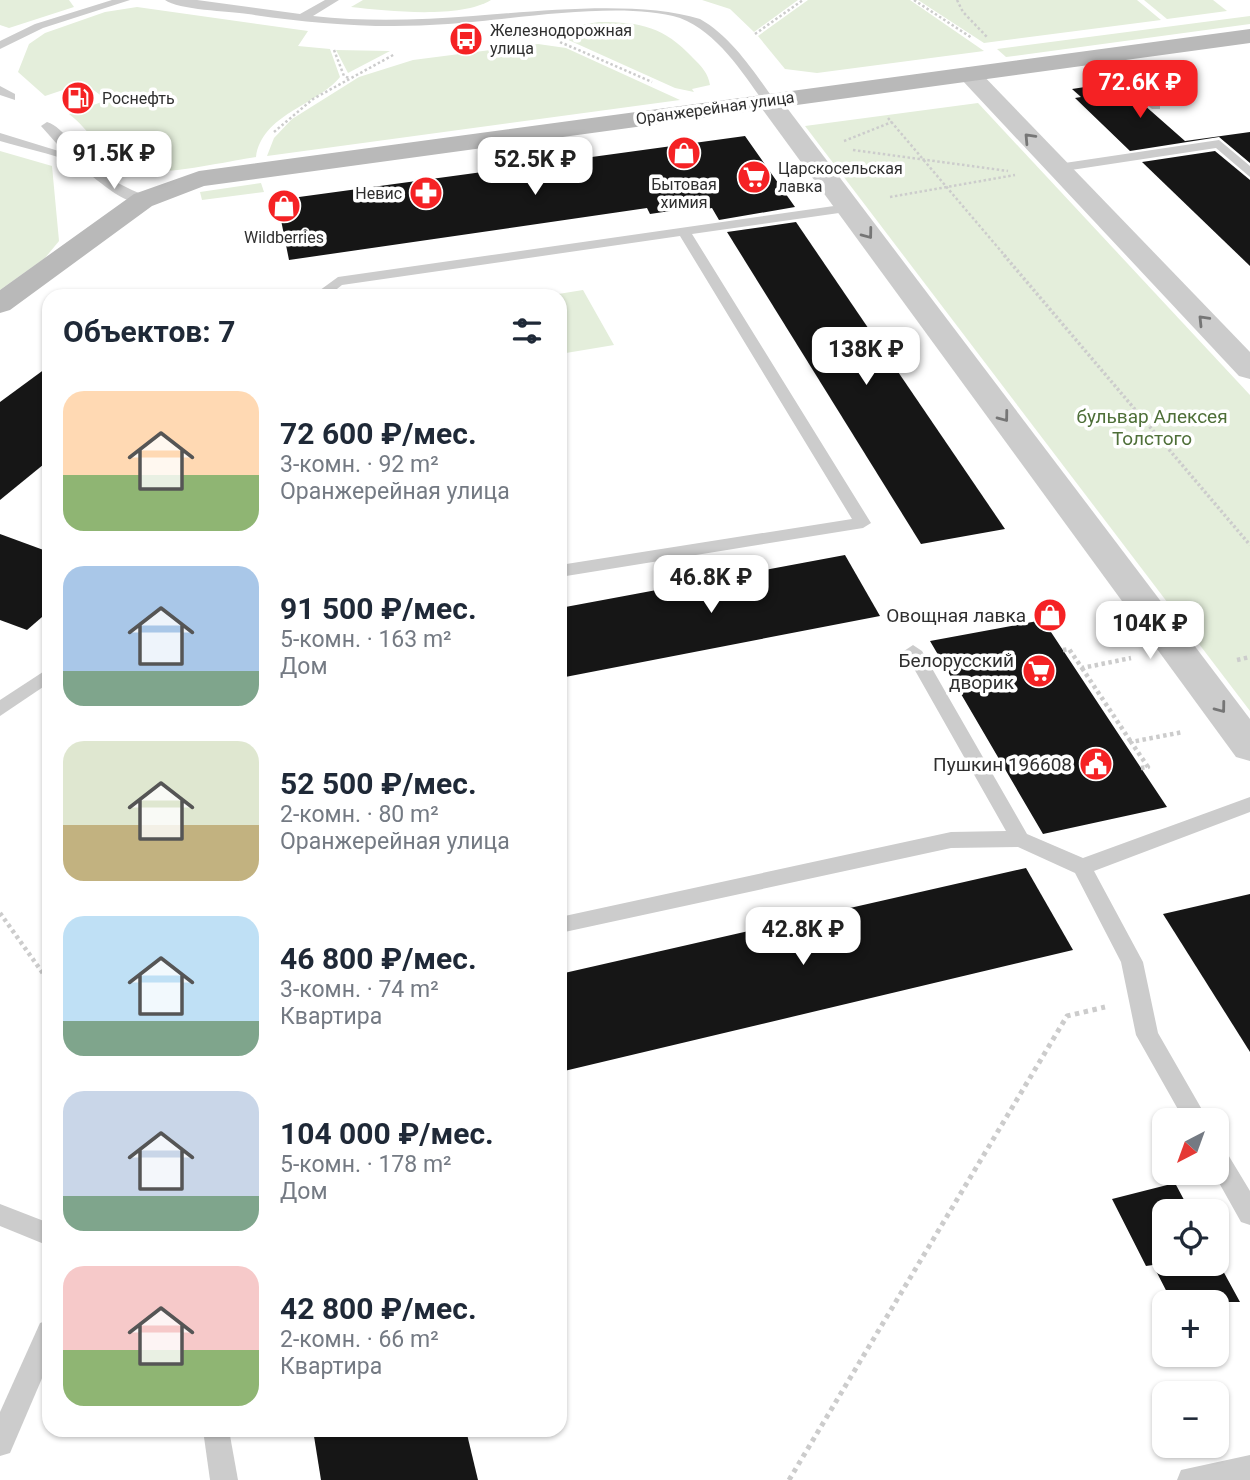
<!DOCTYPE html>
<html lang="ru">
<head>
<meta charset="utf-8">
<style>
  :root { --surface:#fff; --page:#f2f2f3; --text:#1f2937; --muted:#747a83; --accent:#f52224 }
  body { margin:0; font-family:Roboto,sans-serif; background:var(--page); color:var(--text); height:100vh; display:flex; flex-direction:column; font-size:26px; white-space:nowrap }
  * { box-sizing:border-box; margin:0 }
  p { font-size:23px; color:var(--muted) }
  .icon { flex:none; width:38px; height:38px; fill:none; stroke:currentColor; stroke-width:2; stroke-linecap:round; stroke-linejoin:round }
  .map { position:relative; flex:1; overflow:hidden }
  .sheet { position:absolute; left:42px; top:289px; width:525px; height:1148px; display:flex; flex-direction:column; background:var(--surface); border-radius:21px; box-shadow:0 2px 5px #0004 }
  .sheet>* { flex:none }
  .needle { width:46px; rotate:221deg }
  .fabs { position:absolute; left:1152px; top:1108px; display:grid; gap:14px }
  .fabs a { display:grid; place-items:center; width:77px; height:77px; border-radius:14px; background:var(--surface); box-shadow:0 2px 5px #0004; font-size:35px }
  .price { position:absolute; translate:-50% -60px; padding:0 16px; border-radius:14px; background:#fff; color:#222; font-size:23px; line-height:46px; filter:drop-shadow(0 2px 4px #0008) }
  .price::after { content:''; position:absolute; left:50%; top:42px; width:21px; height:16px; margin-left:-10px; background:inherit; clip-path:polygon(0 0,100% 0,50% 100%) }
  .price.current { background:var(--accent); color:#fff }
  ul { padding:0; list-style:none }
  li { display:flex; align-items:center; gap:21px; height:175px; padding:0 21px }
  li span { display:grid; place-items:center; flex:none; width:196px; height:140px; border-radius:21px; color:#555 }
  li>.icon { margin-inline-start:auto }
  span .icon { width:84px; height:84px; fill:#fffc; stroke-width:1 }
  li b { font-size:30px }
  h2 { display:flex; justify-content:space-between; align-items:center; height:84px; padding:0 21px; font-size:30px }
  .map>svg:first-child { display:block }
</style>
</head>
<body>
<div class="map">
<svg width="1250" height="1480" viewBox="0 0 1250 1480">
  <rect width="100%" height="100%" fill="#fff"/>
  <g fill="#e4eedb">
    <path d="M0,0h69l5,7 -65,21 -9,-3z"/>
    <path d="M363,0h128c-31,19 -104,11 -140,7z"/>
    <path d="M702,0h96l-44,32 -24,-23z"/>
    <path d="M808,0h102l74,51 -167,22 -32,-4 -27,-33z"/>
    <path d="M918,0h219l24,20 -177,23z"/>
    <path d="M1144,0h69l14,11 -60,8z"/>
    <path d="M137,7l171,24 -10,15 32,3 10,28c-24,29 -78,37 -84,80 -30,4 -108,24 -133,9 -22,-12 -34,-37 -54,-52l38,-14 -23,-17 -39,13 -27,-24 11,-28 16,-11 60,-21z"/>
    <path d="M1250,16v8l-244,33 -9,-8z"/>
    <path d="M599,22c43,0 65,5 94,36 9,9 15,15 17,27l-18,4 2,3 -19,-4 -111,-50 16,-13z"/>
    <path d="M538,44l28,4 114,52 -413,56 7,-18 18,-19 67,-42 54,-17z"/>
    <path d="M336,50l54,1 -42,22z"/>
    <path d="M978,103l272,292v316l-445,-585z"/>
    <path d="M0,151l52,15 7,75 -14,17 -45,32z"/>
    <path d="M261,183l3,9 -62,8 -2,-8z"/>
    <path d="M583,290l31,55 -54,9v-58h-14z"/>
  </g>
  <g fill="#161616">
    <path d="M1118,82l67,59 65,-9v31l-31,-26 -89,14 -55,-53 6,-1 -9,-8z"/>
    <path d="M745,136l50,71 -76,13 -7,-12 -6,1 -2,-3 -54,8 -3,-6 -358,52 -12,-60z"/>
    <path d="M1215,151l35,29v86l-108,-104z"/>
    <path d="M796,222l209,307 -84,15 -194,-312z"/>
    <path d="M49,366v94l-49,40v-98z"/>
    <path d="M0,534l49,18v59l-22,19 -27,-10z"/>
    <path d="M845,555l35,61 -320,62v-70z"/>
    <path d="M1043,620l98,148 26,39 -124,27 -113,-193z"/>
    <path d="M1026,868l47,82 -513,122v-98z"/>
    <path d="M1250,894v158l-87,-138z"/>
    <path d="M1175,1183l15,28h-26v53h52v-6l24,44h-68l-19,-37 -7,1 -34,-67z"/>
    <path d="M313,1430h153l12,50h-157z"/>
  </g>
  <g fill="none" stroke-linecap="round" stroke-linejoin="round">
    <g stroke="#ccc" stroke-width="2.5" stroke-dasharray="2.5 2.5" stroke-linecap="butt">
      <path d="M914,0l58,38"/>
      <path d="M957,0l6,12 24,25"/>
      <path d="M755,34l48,-34"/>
      <path d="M560,42l92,40"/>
      <path d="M334,50l10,26 5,2"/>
      <path d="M888,118l118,139"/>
      <path d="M274,132l39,-33 82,-45"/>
      <path d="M844,141l48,-19"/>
      <path d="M853,150l155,21"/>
      <path d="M890,197l125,-22"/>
    </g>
    <path stroke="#ccc" stroke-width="3.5" stroke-dasharray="2.5 2.5" stroke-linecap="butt" d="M1004,255l246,290"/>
    <g stroke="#ccc" stroke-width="4.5" stroke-dasharray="3.5 3.5" stroke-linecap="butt">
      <path d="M1063,650l6,-1 13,19 49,-10"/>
      <path d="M1237,660l13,-3"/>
      <path d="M1082,668l49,74"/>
      <path d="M1141,768l7,-1 -17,-25 52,-10"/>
      <path d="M0,913l47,66"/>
    </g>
    <g stroke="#ccc" stroke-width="5" stroke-dasharray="4.5 4.5" stroke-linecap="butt">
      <path d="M45,977l4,5"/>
      <path d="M789,1480l278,-464 38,-9"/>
    </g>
    <g fill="#ccc" fill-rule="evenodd">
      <path d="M112,0h18l-87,28 -43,21v-8l35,-17z"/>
      <path d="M165,0h32l103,14 25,-14h14l-26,16c54,6 107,4 160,0 66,-5 166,-16 227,3 32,18 54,53 75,82l-10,3c-23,-32 -47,-71 -85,-86 -60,-18 -168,2 -232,6 -69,5 -133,0 -200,-10 -19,-3 -70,-4 -83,-14z"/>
      <path d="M1095,54h8l57,49v6h-8l-57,-51z"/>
      <path d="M0,86l15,8v6l-15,-5z"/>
      <path d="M47,122c18,6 29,30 43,42 17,15 37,24 58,33v6c-26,5 -55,-30 -75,-40 -22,-10 -50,-15 -73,-22v-8l65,20 -24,-27z"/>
      <path d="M1219,140l31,26v11l-34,-29 -158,24 -6,-4 6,-4z"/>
      <path d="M848,204l5,1v6l-161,23 179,289 -8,5 -303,49v-12l292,-46 -172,-283 -338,49 -14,11h-16l26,-19z"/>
      <path d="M913,645l9,6 105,183 56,24 167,-61v15l-156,59 49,91 15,71 50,87h-24l-48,-85 -15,-73 -46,-89 -57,-26 -67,1 -391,85v-16l391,-85 55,-1 -102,-180z"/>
      <path d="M49,668v15l-49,33v-16z"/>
      <path d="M1216,1145l8,3 26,43v34l-9,-3 -28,-50h3z"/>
      <path d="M0,1204l49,19v23l-49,-20z"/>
      <path d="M49,1320v42l-39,91 -10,3v-44l40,-89z"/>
      <path d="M203,1430h26l9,50h-28z"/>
      <path d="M1250,1455v25h-73l4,-10z"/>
    </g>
    <g fill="#ccc" fill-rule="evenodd">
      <path d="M969,67l8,2 273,283v27l-11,-3 -278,-297 -4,-5 4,-5z"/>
      <path d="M769,94l9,2 472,623v42l-14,-4 -476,-651 -3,-5 3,-5z"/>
    </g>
    <path fill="#b9b9b9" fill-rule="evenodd" d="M1250,29v14l-1046,143 -52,20 -142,104 -10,3v-23l134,-96 65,-23z"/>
  </g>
  <defs><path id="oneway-chevron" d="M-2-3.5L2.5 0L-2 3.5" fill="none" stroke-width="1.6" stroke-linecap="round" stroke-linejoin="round" transform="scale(1.75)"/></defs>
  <g stroke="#767676">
    <use href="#oneway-chevron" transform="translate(1029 138) rotate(-133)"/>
    <use href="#oneway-chevron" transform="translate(868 234) rotate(53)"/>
    <use href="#oneway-chevron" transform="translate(1203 320) rotate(-134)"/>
    <use href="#oneway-chevron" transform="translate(1004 417) rotate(53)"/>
    <use href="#oneway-chevron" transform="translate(1221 708) rotate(53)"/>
  </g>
  <defs>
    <symbol id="bus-disc" viewBox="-11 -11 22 22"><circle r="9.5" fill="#f52224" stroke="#fff"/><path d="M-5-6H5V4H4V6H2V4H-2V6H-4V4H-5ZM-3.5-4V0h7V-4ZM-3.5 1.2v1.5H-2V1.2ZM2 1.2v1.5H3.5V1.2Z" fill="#fff"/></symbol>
    <symbol id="fuel-disc" viewBox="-11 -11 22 22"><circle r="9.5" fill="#f52224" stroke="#fff"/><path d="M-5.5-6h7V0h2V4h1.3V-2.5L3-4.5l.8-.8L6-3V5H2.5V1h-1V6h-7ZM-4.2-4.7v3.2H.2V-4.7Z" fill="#fff"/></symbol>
    <symbol id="shop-disc" viewBox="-11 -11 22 22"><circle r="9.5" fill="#f52224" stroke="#fff"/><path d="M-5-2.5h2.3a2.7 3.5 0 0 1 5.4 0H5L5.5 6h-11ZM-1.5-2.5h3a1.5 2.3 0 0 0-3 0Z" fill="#fff"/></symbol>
    <symbol id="supermarket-disc" viewBox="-11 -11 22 22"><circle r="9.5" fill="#f52224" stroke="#fff"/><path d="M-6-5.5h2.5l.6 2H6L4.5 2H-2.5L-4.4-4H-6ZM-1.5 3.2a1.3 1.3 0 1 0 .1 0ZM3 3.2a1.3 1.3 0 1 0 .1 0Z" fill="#fff"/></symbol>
    <symbol id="pharmacy-disc" viewBox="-11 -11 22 22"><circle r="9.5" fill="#f52224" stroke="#fff"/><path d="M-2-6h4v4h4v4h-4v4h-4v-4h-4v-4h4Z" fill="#fff"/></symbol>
    <symbol id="civic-disc" viewBox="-11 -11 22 22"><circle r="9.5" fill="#f52224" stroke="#fff"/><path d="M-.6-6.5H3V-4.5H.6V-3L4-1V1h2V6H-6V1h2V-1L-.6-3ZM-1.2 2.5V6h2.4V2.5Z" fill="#fff"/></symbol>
  </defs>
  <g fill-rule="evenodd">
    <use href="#bus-disc" x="447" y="20" width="38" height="38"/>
    <use href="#fuel-disc" x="59" y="79" width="38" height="38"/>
    <use href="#shop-disc" x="665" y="134" width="38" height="38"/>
    <use href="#supermarket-disc" x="735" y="158" width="38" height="38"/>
    <use href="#pharmacy-disc" x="407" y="174" width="38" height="38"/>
    <use href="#shop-disc" x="265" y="187" width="38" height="38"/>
    <use href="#shop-disc" x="1031" y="596" width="38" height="38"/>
    <use href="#supermarket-disc" x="1020" y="652" width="38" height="38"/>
    <use href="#civic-disc" x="1077" y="745" width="38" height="38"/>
  </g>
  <g text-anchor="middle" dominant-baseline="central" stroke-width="7" stroke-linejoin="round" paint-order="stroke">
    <g font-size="16" fill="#2f2f2f" stroke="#fff" text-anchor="start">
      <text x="490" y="30">Железнодорожная<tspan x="490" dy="18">улица</tspan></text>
      <text x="102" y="98">Роснефть</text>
      <text x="778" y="168">Царскосельская<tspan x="778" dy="18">лавка</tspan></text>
      <text x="684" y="184" text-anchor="middle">Бытовая<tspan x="684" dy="18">химия</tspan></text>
      <text x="402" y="193" text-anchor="end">Невис</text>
      <text x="284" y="237" text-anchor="middle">Wildberries</text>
    </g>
    <g font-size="16" fill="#2f2f2f" stroke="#fff">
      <text transform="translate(715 108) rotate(-8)">Оранжерейная улица</text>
    </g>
    <g font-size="19" fill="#4e6f38" stroke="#fff">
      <text x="1152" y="416">бульвар Алексея<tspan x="1152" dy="22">Толстого</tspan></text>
    </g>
    <g font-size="19" fill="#2f2f2f" stroke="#fff" text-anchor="end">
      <text x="1026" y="615">Овощная лавка</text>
      <text x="1014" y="660">Белорусский<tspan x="1014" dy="22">дворик</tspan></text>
      <text x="1072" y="764">Пушкин 196608</text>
    </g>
  </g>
</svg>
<div class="fabs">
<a><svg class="needle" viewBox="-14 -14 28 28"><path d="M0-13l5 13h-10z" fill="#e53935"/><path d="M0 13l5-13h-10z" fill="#747a83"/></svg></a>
<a><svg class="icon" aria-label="locate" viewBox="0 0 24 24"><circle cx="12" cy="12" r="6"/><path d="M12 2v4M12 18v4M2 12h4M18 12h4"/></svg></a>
<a>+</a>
<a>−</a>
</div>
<b class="price current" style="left:1140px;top:120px">72.6K ₽</b>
<b class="price" style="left:114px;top:191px">91.5K ₽</b>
<b class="price" style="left:535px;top:197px">52.5K ₽</b>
<b class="price" style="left:866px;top:387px">138K ₽</b>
<b class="price" style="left:711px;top:615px">46.8K ₽</b>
<b class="price" style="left:1150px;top:661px">104K ₽</b>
<b class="price" style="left:803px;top:967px">42.8K ₽</b>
<section class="sheet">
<h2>Объектов: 7<svg class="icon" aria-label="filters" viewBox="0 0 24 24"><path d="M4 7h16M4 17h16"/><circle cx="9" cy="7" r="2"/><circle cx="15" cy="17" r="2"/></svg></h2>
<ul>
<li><span style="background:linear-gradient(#ffd9b3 60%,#8fb573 0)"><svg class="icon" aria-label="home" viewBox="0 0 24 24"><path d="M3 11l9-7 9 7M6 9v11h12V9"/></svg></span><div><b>72 600 ₽/мес.</b><p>3-комн. · 92 m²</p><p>Оранжерейная улица</p></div></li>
<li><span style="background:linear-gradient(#a9c7e8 75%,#7fa58c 0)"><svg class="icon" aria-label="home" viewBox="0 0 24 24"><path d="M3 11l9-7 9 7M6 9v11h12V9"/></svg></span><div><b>91 500 ₽/мес.</b><p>5-комн. · 163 m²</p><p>Дом</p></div></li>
<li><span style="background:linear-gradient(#dfe7d0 60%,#c2b280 0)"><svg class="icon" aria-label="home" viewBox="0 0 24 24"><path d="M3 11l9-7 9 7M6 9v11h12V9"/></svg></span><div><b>52 500 ₽/мес.</b><p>2-комн. · 80 m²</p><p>Оранжерейная улица</p></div></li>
<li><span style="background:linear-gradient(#bfe0f5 75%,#7fa58c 0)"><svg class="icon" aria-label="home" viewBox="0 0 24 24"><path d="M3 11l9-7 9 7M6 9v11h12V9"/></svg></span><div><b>46 800 ₽/мес.</b><p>3-комн. · 74 m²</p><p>Квартира</p></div></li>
<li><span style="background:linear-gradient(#c9d6e8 75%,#7fa58c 0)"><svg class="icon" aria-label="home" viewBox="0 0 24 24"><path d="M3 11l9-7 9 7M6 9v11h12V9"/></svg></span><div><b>104 000 ₽/мес.</b><p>5-комн. · 178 m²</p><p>Дом</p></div></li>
<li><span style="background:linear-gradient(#f6c9c9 60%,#8fb573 0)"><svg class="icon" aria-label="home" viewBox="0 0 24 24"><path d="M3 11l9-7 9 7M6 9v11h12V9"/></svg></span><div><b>42 800 ₽/мес.</b><p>2-комн. · 66 m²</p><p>Квартира</p></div></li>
</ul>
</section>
</div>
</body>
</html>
